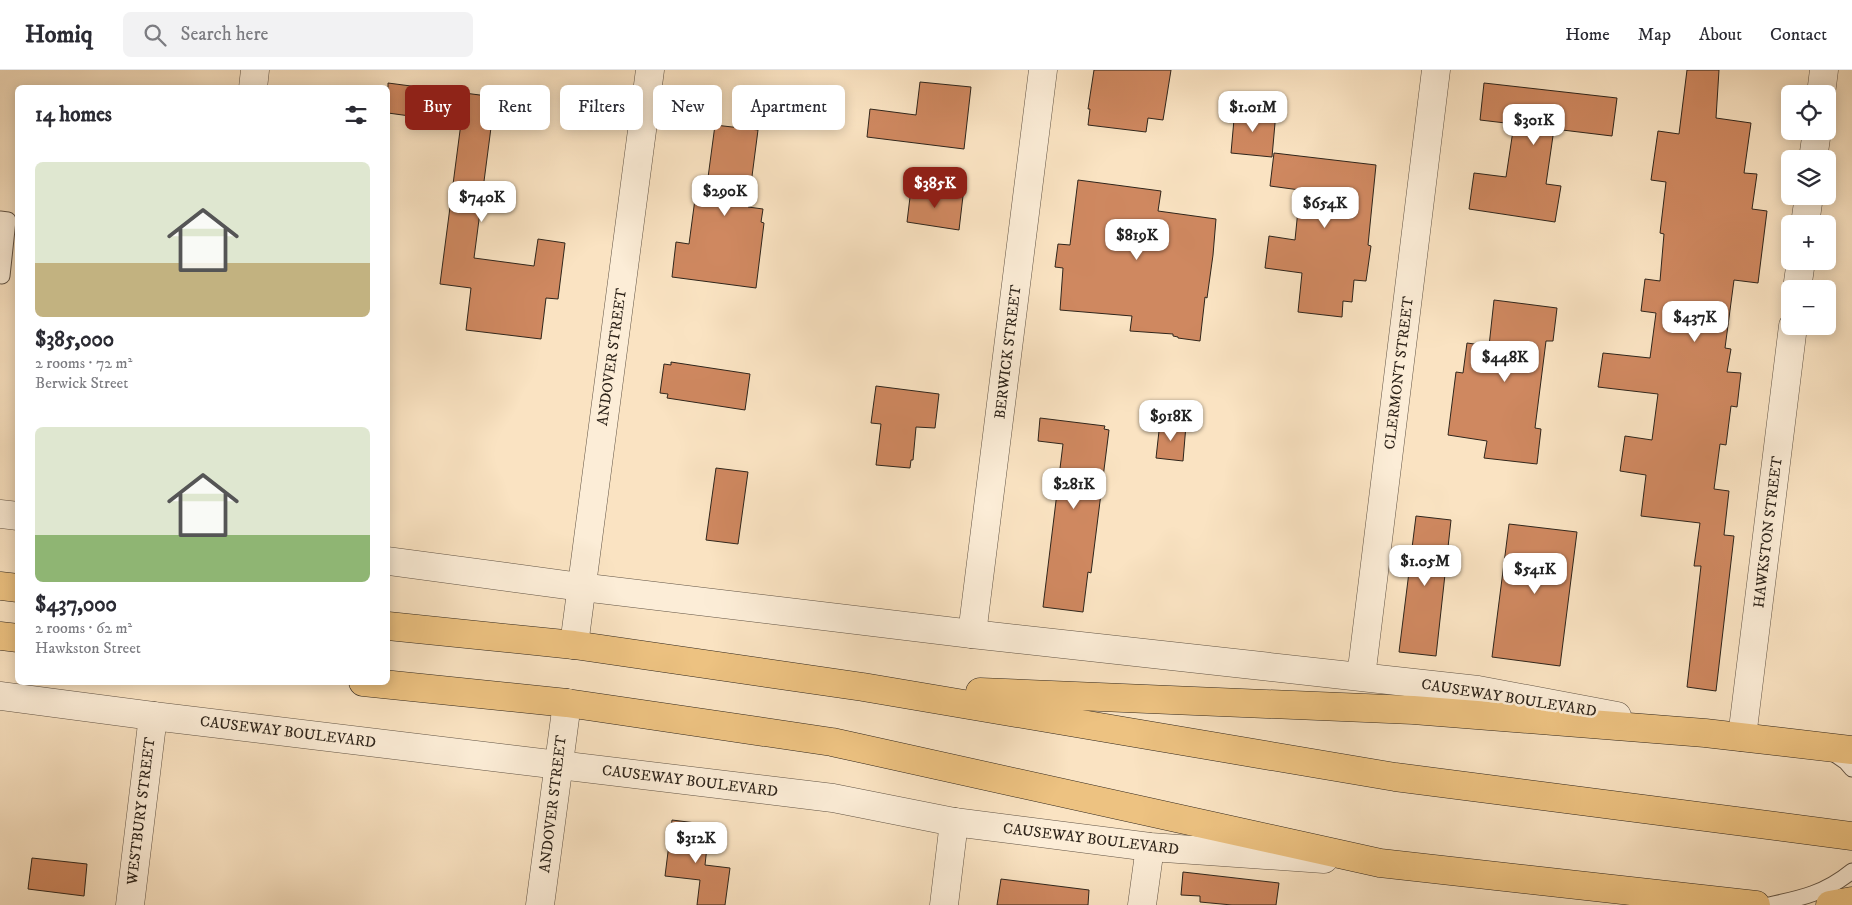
<!DOCTYPE html>
<html lang="en">
<head>
<meta charset="utf-8">
<style>
  :root { --surface:#fff; --page:#f2f2f3; --text:#2b2b33; --muted:#7c7c81; --line:#e1e1e2; --accent:#8f2418 }
  body { margin:0; font-family:"IM FELL DW Pica",serif; background:var(--page); color:var(--text); height:100vh; display:flex; flex-direction:column; font-size:19px; white-space:nowrap }
  * { box-sizing:border-box; margin:0 }
  p { font-size:16px; color:var(--muted) }
  .icon { flex:none; width:28px; height:28px; fill:none; stroke:currentColor; stroke-width:2; stroke-linecap:round; stroke-linejoin:round }
  .map { position:relative; flex:1; overflow:hidden }
  .sheet { position:absolute; left:15px; top:15px; width:375px; height:600px; display:flex; flex-direction:column; background:var(--surface); border-radius:8px; box-shadow:0 2px 12px #0003 }
  .sheet>* { flex:none }
  .hud { position:absolute; left:405px; top:15px; width:475px; height:45px; display:flex; gap:10px }
  .tools { position:absolute; left:1781px; top:15px; display:grid; gap:10px }
  .tools a { display:grid; place-items:center; width:55px; height:55px; border-radius:8px; background:var(--surface); box-shadow:0 2px 12px #0003; font-size:25px }
  .price { position:absolute; translate:-50% -42px; padding:0 11px; border-radius:10px; background:#fff; color:#222; font-size:16px; line-height:32px; filter:drop-shadow(0 1px 2px #0008) }
  .price::after { content:''; position:absolute; left:50%; top:30px; width:15px; height:11px; margin-left:-8px; background:inherit; clip-path:polygon(0 0,100% 0,50% 100%) }
  .price.on { background:var(--accent); color:#fff }
  ul { padding:0; list-style:none }
  li { display:grid; align-content:center; gap:10px; height:265px; padding:0 20px }
  li span { display:grid; place-items:center; height:155px; border-radius:8px; color:#555 }
  li>.icon { margin-inline-start:auto }
  span .icon { width:90px; height:90px; fill:#fffc; stroke-width:1 }
  li b { font-size:21px }
  h2 { display:flex; justify-content:space-between; align-items:center; height:60px; padding:0 20px; font-size:21px }
  .chip { padding:0 18px; border-radius:8px; background:var(--surface); box-shadow:0 2px 12px #0003; font-size:18px; line-height:45px }
  .chip.on { background:var(--accent); color:#fff }
  header { display:flex; align-items:center; gap:30px; box-sizing:border-box; height:70px; padding:0 25px; background:var(--surface); border-bottom:1px solid var(--line) }
  header strong { font-size:24px }
  nav { display:flex; gap:28px; margin-inline-start:auto; font-size:18px }
  .search { width:350px; height:45px; background:var(--page); display:flex; align-items:center; gap:12px; box-sizing:border-box; padding:0 18px; border-radius:8px; color:var(--muted); font-size:19px }
  .map>svg:first-child { display:block }
</style>
</head>
<body>
<header>
<strong>Homiq</strong>
<div class="search"><svg class="icon" aria-label="search" viewBox="0 0 24 24"><circle cx="10" cy="10" r="6"/><path d="M15 15l6 6"/></svg>Search here</div>
<nav><a>Home</a><a>Map</a><a>About</a><a>Contact</a></nav>
</header>
<div class="map">
<svg width="1852" height="835" viewBox="0 0 1852 835">
  <rect width="100%" height="100%" fill="#fae3c2"/>
  <filter id="stains"><feTurbulence type="fractalNoise" baseFrequency=".004" numOctaves="4"/><feColorMatrix values="0 0 0 0 .2 0 0 0 0 .09 0 0 0 0 .02 0 0 0 .5 -.17"/></filter>
  <radialGradient id="worn" r=".72"><stop offset=".6" stop-color="#630" stop-opacity="0"/><stop offset="1" stop-color="#630" stop-opacity=".3"/></radialGradient>
  <g fill="#cf8860" stroke="#2f251b">
    <path d="M1094,0h77l-8,50 -15,-2 -2,14 -58,-7 2,-16h-2z"/>
    <path d="M1687,0h32l-3,48 35,5 -7,50 13,1 -5,35 15,2 -9,72 -24,-3 -9,68 6,1 -4,23 14,1 -4,34 -6,-1 -5,39 -6,-1 -6,45 15,2 -5,44 10,1 -18,155 -29,-4 14,-121h-7l6,-43 -59,-7 5,-41 -26,-4 5,-35 27,4 6,-46 -60,-7 5,-34 47,5 6,-45 -15,-2 4,-32 15,2 4,-47 -4,-1 6,-51 -15,-2 7,-49 21,3z"/>
    <path d="M920,12l51,5 -7,62 -97,-12 3,-28 46,6z"/>
    <path d="M388,13l107,14 -21,161 60,8 4,-27 27,4 -7,56 -12,-1 -5,41 -75,-9 5,-42 -31,-4 21,-161 -73,-10z"/>
    <path d="M1484,13l133,15 -5,38 -58,-7 -8,55 15,2 -6,36 -86,-13 5,-36 32,4 8,-53 -34,-4z"/>
    <path d="M1235,38l41,4 -4,45 -41,-4z"/>
    <path d="M715,55l43,5 -10,77 15,2 -2,13 3,1 -8,65 -84,-11 4,-35 13,2 6,-45 10,1z"/>
    <path d="M1274,83l102,12 -8,80 3,1 -5,35 -12,-1 -2,22 -9,-1 -1,16 -44,-5 4,-39 -37,-5 4,-32 26,4 5,-50 -30,-4z"/>
    <path d="M1078,110l83,11 -3,20 58,8 -3,36 -6,43 -2,-1 -5,44 -22,-3v-1l-5,-1v-2l-43,-3 2,-15 -72,-6 3,-42 -8,-1 3,-23 12,1z"/>
    <path d="M911,119l52,7 -4,34 -52,-8z"/>
    <path d="M1494,230l63,8 -4,33h-7l-11,87 6,1 -4,35 -53,-6 3,-17 -39,-6 8,-63 7,1 4,-30 22,3z"/>
    <path d="M671,292l79,12 -5,36 -78,-12 1,-4 -8,-1 4,-29 7,1z"/>
    <path d="M876,316l63,8 -4,34 -19,-1 -3,33h-2l-1,8 -34,-3 5,-41 -10,-1z"/>
    <path d="M1040,348l65,8 -1,3 5,1 -18,143 -3,-1 -5,40 -40,-5 20,-163 -25,-3z"/>
    <path d="M1160,352l26,3 -3,36 -27,-3z"/>
    <path d="M716,398l32,4 -10,72 -32,-4z"/>
    <path d="M1416,446l35,4 -15,136 -37,-4z"/>
    <path d="M1509,454l68,8 -17,134 -68,-9z"/>
    <path d="M672,750l24,3 -1,13 13,2 -3,27 25,3 -5,37h-28l3,-25 -35,-4z"/>
    <path d="M32,788l55,6 -3,32 -56,-7z"/>
    <path d="M1183,802l96,11 -3,22h-44l-32,-3v-6l-19,-1z"/>
    <path d="M1001,809l88,11 -1,15h-91z"/>
  </g>
  <g fill="none" stroke-linecap="round" stroke-linejoin="round">
    <defs>
      <g id="service">
        <path d="M0,149l8,1 -6,56 -2,-1"/>
        <path d="M1830,681l16,11 6,7"/>
        <path d="M1769,835c33,-7 56,-12 83,-34"/>
      </g>
      <g id="minor">
        <path d="M253,18l2,-18"/>
        <path d="M1821,24l3,-24"/>
        <path d="M1813,89l4,-28"/>
        <path d="M1805,154l4,-28"/>
        <path d="M1797,219l4,-28"/>
        <path d="M0,444l18,2"/>
        <path d="M388,491l193,26 391,47 506,56 139,26"/>
        <path d="M972,564l71,-564"/>
        <path d="M574,575l76,-575"/>
        <path d="M1360,606l3,-15 73,-591"/>
        <path d="M0,626l153,20 680,82 121,24 196,25 174,12"/>
        <path d="M1742,667l51,-411"/>
        <path d="M130,835l23,-189"/>
        <path d="M944,835l10,-83"/>
        <path d="M1142,835l8,-58"/>
      </g>
      <path id="tertiary" d="M540,835l27,-202"/>
      <g id="trunk">
        <path d="M0,516l18,2"/>
        <path d="M388,556l186,19 289,42 532,90 457,59"/>
        <path d="M0,566l18,2"/>
        <path d="M363,612l204,21 265,39 548,121 376,42"/>
        <path d="M980,622l433,18 292,23 147,17"/>
        <path d="M1830,835l22,-4"/>
      </g>
    </defs>
    <use href="#service" stroke="#625445" stroke-width="17"/>
    <use href="#minor" stroke="#625445" stroke-width="29"/>
    <use href="#tertiary" stroke="#625445" stroke-width="29"/>
    <use href="#trunk" stroke="#2f251b" stroke-width="29"/>
    <use href="#service" stroke="#fcedd7" stroke-width="15"/>
    <use href="#minor" stroke="#fcedd7" stroke-width="28"/>
    <use href="#tertiary" stroke="#fcedd7" stroke-width="28"/>
    <use href="#trunk" stroke="#edc281" stroke-width="28"/>
  </g>
  <g text-anchor="middle" dominant-baseline="central" stroke-width="5" stroke-linejoin="round" paint-order="stroke">
    <g font-size="15" fill="#2f251b" stroke="#fcedd7">
      <text transform="translate(1008 282) rotate(-83)">BERWICK STREET</text>
      <text transform="translate(612 287) rotate(-82)">ANDOVER STREET</text>
      <text transform="translate(1399 303) rotate(-83)">CLERMONT STREET</text>
      <text transform="translate(1768 462) rotate(-83)">HAWKSTON STREET</text>
      <text transform="translate(1509 628) rotate(9)">CAUSEWAY BOULEVARD</text>
      <text transform="translate(288 662) rotate(7)">CAUSEWAY BOULEVARD</text>
      <text transform="translate(690 711) rotate(7)">CAUSEWAY BOULEVARD</text>
      <text transform="translate(553 734) rotate(-83)">ANDOVER STREET</text>
      <text transform="translate(141 741) rotate(-83)">WESTBURY STREET</text>
      <text transform="translate(1091 769) rotate(7)">CAUSEWAY BOULEVARD</text>
    </g>
  </g>
  <rect width="100%" height="100%" filter="url(#stains)"/>
  <rect width="100%" height="100%" fill="url(#worn)"/>
</svg>
<div class="tools">
<a><svg class="icon" aria-label="locate" viewBox="0 0 24 24"><circle cx="12" cy="12" r="6"/><path d="M12 2v4M12 18v4M2 12h4M18 12h4"/></svg></a>
<a><svg class="icon" aria-label="layers" viewBox="0 0 24 24"><path d="M12 4l9 5-9 5-9-5zM3 14l9 5 9-5"/></svg></a>
<a>+</a>
<a>−</a>
</div>
<b class="price" style="left:1253px;top:63px">$1.01M</b>
<b class="price" style="left:1534px;top:76px">$301K</b>
<b class="price on" style="left:935px;top:139px">$385K</b>
<b class="price" style="left:725px;top:147px">$290K</b>
<b class="price" style="left:482px;top:153px">$740K</b>
<b class="price" style="left:1325px;top:159px">$654K</b>
<b class="price" style="left:1137px;top:191px">$819K</b>
<b class="price" style="left:1695px;top:273px">$437K</b>
<b class="price" style="left:1505px;top:313px">$448K</b>
<b class="price" style="left:1171px;top:372px">$918K</b>
<b class="price" style="left:1074px;top:440px">$281K</b>
<b class="price" style="left:1425px;top:517px">$1.05M</b>
<b class="price" style="left:1535px;top:525px">$541K</b>
<b class="price" style="left:696px;top:794px">$312K</b>
<div class="hud">
<a class="chip on">Buy</a>
<a class="chip">Rent</a>
<a class="chip">Filters</a>
<a class="chip">New</a>
<a class="chip">Apartment</a>
</div>
<section class="sheet">
<h2>14 homes<svg class="icon" aria-label="filters" viewBox="0 0 24 24"><path d="M4 7h16M4 17h16"/><circle cx="9" cy="7" r="2"/><circle cx="15" cy="17" r="2"/></svg></h2>
<ul>
<li><span style="background:linear-gradient(#dfe7d0 65%,#c2b280 0)"><svg class="icon" aria-label="home" viewBox="0 0 24 24"><path d="M3 11l9-7 9 7M6 9v11h12V9"/></svg></span><div><b>$385,000</b><p>2 rooms · 72 m²</p><p>Berwick Street</p></div></li>
<li><span style="background:linear-gradient(#dfe7d0 70%,#8fb573 0)"><svg class="icon" aria-label="home" viewBox="0 0 24 24"><path d="M3 11l9-7 9 7M6 9v11h12V9"/></svg></span><div><b>$437,000</b><p>2 rooms · 62 m²</p><p>Hawkston Street</p></div></li>
</ul>
</section>
</div>
</body>
</html>
